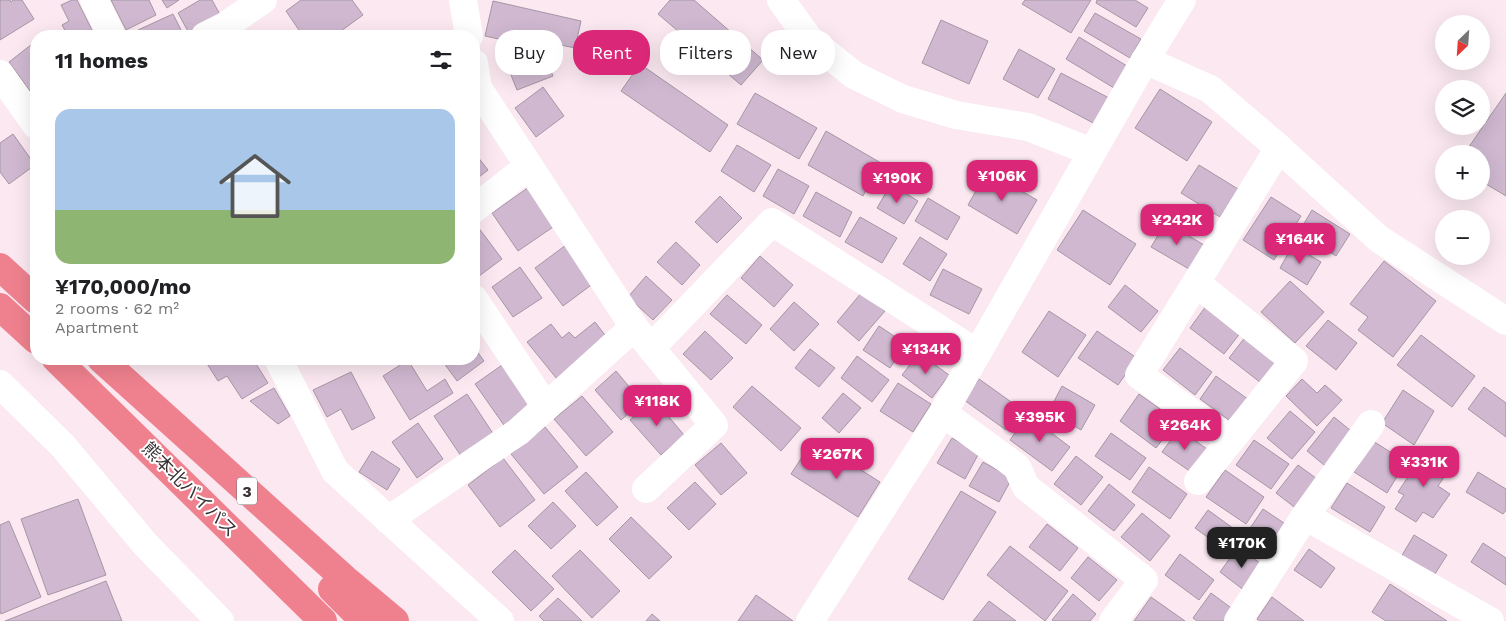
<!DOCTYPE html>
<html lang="en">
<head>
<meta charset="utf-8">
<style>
  :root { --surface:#fff; --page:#f2f2f2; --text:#202124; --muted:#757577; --line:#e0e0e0; --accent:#db2777 }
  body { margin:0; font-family:"Work Sans","Noto Sans JP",sans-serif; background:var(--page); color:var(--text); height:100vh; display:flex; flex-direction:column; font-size:19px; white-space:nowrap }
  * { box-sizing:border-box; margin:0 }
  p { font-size:16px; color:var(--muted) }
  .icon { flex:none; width:28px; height:28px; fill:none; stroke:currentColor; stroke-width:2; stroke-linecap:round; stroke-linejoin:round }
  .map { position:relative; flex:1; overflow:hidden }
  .sheet { position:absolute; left:30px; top:30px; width:450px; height:335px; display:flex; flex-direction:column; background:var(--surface); border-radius:20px; box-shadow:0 5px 20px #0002 }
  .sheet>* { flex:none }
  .guide { position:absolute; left:495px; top:30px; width:475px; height:45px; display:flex; gap:10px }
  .needle { width:32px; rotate:205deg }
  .fabs { position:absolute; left:1435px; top:15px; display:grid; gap:10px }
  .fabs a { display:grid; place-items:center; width:55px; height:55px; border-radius:50%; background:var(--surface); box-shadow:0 5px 20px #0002; font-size:25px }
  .price { position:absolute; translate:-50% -42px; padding:0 11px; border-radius:10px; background:var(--accent); color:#fff; font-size:16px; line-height:32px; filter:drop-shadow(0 1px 2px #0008) }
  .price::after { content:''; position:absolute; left:50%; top:30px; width:15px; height:11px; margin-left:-8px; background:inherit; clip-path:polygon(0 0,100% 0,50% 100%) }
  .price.selected { background:#222; color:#fff }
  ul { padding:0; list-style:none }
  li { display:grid; align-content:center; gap:10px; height:265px; padding:0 25px }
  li+li { border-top:1px solid var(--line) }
  li span { display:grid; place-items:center; height:155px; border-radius:15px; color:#555 }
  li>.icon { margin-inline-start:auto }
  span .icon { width:90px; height:90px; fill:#fffc; stroke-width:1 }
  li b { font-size:21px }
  h2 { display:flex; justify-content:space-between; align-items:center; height:60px; padding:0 25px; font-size:21px }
  .pill { padding:0 18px; border-radius:20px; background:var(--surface); box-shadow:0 5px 20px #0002; font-size:18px; line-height:45px }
  .pill.selected { background:var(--accent); color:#fff }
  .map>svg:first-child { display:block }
</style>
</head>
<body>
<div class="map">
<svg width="1506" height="621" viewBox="0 0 1506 621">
  <rect width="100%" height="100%" fill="#fbe8f1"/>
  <g fill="#cfb8d0" stroke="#a497a4">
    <path d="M0,0h10l1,2 2,-2h9l12,19 -34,21z"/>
    <path d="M72,0h5l18,36h-27l-6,-11 7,-4 -8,-16z"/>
    <path d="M111,0h38l7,15 -30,15z"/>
    <path d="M162,0h17l-12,8z"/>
    <path d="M200,0h12l10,18 -32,17 -12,-22z"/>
    <path d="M301,0h51l11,15 -29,21h-31l-17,-25z"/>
    <path d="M670,0h24l69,60 -22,25 -83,-71z"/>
    <path d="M1025,0h66l-20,33 -49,-29z"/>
    <path d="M1097,0h38l13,8 -12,19 -40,-24z"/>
    <path d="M493,1l88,20 -6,27 -43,-9 -2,7 -45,-10z"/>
    <path d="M1095,13l46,26 -11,19 -46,-27z"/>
    <path d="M173,14l11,22h-43l-3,-6z"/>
    <path d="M941,20l47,21 -19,43 -47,-21z"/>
    <path d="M1079,37l48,29 -13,22 -48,-29z"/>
    <path d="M36,41v51l-3,3 -24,-33z"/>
    <path d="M540,45l13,31 -36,14 -12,-30z"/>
    <path d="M1019,49l36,20 -17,29 -35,-19z"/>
    <path d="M640,64l88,61 -18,27 -89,-61z"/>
    <path d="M1061,73l50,26 -14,26 -49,-26z"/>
    <path d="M543,87l21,29 -28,21 -21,-29z"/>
    <path d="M1160,89l52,33 -25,39 -52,-33z"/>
    <path d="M755,93l62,35 -18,31 -62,-35z"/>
    <path d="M1506,93v103l-25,-15v-27h-17z"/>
    <path d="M826,131l55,32 -18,33 -55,-31z"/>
    <path d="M13,134l22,31 -26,19 -9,-12v-29z"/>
    <path d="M737,145l34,20 -17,27 -33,-21z"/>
    <path d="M474,152l14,18 -14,11z"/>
    <path d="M1199,165l39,24 -18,28 -39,-24z"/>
    <path d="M778,169l31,17 -15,28 -31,-18z"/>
    <path d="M987,171l50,29 -20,34 -49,-29z"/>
    <path d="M891,184l27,17 -14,23 -27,-16z"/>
    <path d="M529,187l27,38 -38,26 -26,-38z"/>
    <path d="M816,192l36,20 -12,25 -37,-21z"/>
    <path d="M720,196l22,22 -25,25 -22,-21z"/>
    <path d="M1271,197l30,19 -27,44 -31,-20z"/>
    <path d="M928,198l32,19 -13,23 -32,-19z"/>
    <path d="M1083,210l53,34 -26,41 -53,-35z"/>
    <path d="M1312,210l38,24 -14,22 -37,-24z"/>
    <path d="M860,217l37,21 -15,25 -37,-21z"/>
    <path d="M1166,222l38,23 -15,24 -38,-22z"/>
    <path d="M478,227l24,32 -23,17 -5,-7v-39z"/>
    <path d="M920,237l27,17 -17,27 -27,-17z"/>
    <path d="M676,242l24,23 -18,20 -25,-23z"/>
    <path d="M566,245l28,38 -31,23 -28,-38z"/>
    <path d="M1293,245l28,17 -14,23 -27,-17z"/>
    <path d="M760,256l33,29 -19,22 -33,-29z"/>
    <path d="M1384,261l52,40 -43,56 -35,-27 10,-13 -18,-13z"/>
    <path d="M520,267l22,31 -29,19 -21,-30z"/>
    <path d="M943,269l39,20 -13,25 -39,-19z"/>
    <path d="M646,276l26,24 -19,20 -25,-23z"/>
    <path d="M1290,281l34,31 -29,31 -34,-31z"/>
    <path d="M1125,285l33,26 -17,21 -33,-25z"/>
    <path d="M862,292l23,19 -26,30 -22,-19z"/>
    <path d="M727,295l35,30 -16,19 -36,-30z"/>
    <path d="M794,302l25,22 -25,27 -24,-22z"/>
    <path d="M1206,306l35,26 -17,22 -34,-26z"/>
    <path d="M1049,311l37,24 -28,42 -36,-25z"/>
    <path d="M1328,320l29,23 -21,27 -30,-24z"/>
    <path d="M595,322l13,17 -51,40 -30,-37 24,-18 11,14 7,-6 6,6z"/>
    <path d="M879,326l27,18 -16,24 -27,-18z"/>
    <path d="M705,331l28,27 -22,22 -28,-26z"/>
    <path d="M1097,331l40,27 -19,27 -40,-27z"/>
    <path d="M1421,335l54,41 -23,31 -55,-42z"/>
    <path d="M1246,336l32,25 -17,22 -32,-25z"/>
    <path d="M474,347l10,14 -27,20 -16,-22h33z"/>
    <path d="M1180,348l32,24 -17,23 -32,-25z"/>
    <path d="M810,349l25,19 -16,19 -24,-19z"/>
    <path d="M919,353l30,22 -17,23 -30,-23z"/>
    <path d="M857,356l32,24 -17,22 -31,-24z"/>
    <path d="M204,359h49l15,24 -26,16 -15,-23 -9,5z"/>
    <path d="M293,359h18l-15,6z"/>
    <path d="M408,360l19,31 18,-12 8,14 -43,27 -27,-44z"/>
    <path d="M505,363l31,44 -30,21 -31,-44z"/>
    <path d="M616,371l26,31 -21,18 -26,-30z"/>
    <path d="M351,372l24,46 -23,12 -11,-21 -14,8 -14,-27z"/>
    <path d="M1216,376l33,24 -16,23 -33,-24z"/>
    <path d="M979,379l42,30 -15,21 -42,-30z"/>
    <path d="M1302,379l15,14 8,-8 17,15 -25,26 -31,-30z"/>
    <path d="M898,383l33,21 -18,28 -33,-21z"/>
    <path d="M752,386l49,42 -20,23 -48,-44z"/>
    <path d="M1062,386l33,19 -14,25 -32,-19z"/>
    <path d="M1484,387l22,16v34l-38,-28z"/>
    <path d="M274,388l16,28 -12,8 -28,-23z"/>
    <path d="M1403,390l31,21 -20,34 -32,-22z"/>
    <path d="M843,393l18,15 -22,25 -17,-15z"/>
    <path d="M467,394l27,41 -33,21 -27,-40z"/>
    <path d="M1139,394l38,27 -21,27 -36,-27z"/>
    <path d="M582,396l31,36 -27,24 -32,-37z"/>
    <path d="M654,399l30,36 -23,20 -31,-35z"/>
    <path d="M1290,411l25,21 -23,27 -25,-21z"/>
    <path d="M1028,415l42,32 -18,24 -42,-31z"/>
    <path d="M1334,417l22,18 -27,34 -22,-18z"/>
    <path d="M418,423l25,36 -26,19 -25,-36z"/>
    <path d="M545,427l33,40 -34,27 -33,-40z"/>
    <path d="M1179,429l28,20 -16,23 -29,-20z"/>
    <path d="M1111,433l35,25 -16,22 -35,-24z"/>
    <path d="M952,438l27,15 -14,26 -28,-16z"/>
    <path d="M1254,440l35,24 -18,25 -35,-24z"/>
    <path d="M1373,441l33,21 -19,31 -33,-21z"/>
    <path d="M721,443l26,30 -26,22 -26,-30z"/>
    <path d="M825,447l55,35 -22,35 -67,-43 13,-20 12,8z"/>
    <path d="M1426,450l25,17 -13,19 12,8 -17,24 -10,-6 -7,10 -21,-13 9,-14 -6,-3z"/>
    <path d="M372,451l28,18 -13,21 -28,-18z"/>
    <path d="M1076,456l27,21 -22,28 -27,-21z"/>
    <path d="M503,458l32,42 -35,27 -32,-42z"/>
    <path d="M983,462l29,16 -13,24 -30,-16z"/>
    <path d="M1298,465l26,19 -22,29 -26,-20z"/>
    <path d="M1149,467l38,27 -17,25 -38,-27z"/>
    <path d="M1225,470l39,27 -18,27 -40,-27z"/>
    <path d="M586,472l32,35 -21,19 -32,-35z"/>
    <path d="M1478,472l28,17v21l-3,4 -37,-22z"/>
    <path d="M695,482l21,22 -27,26 -22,-22z"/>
    <path d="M1347,483l38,24 -15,25 -39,-24z"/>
    <path d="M1109,484l26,21 -21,26 -26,-20z"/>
    <path d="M961,491l35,21 -53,88 -35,-21z"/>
    <path d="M78,499l28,76 -58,20 -27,-76z"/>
    <path d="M553,502l23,24 -25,23 -23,-23z"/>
    <path d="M1263,509l27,18 -17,25 -27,-18z"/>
    <path d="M1208,510l33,24 -13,18 -33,-24z"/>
    <path d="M1142,513l28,23 -20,25 -29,-24z"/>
    <path d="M631,517l41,40 -23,22 -40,-40z"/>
    <path d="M9,521l32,76 -40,17 -1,-3v-86z"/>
    <path d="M1047,524l31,24 -18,23 -31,-24z"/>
    <path d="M1414,535l33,20 -14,22 -32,-20z"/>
    <path d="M1483,543l23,15v27l-35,-23z"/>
    <path d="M1010,546l58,45 -23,30 -58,-46z"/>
    <path d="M1238,547l26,19 -19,25 -25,-19z"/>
    <path d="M1309,549l26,19 -14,20 -27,-18z"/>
    <path d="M515,550l39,39 -23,22 -39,-39z"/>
    <path d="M580,550l40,41 -28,27 -40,-42z"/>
    <path d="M1180,554l34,26 -15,20 -34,-25z"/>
    <path d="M1088,557l29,23 -18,21 -28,-23z"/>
    <path d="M106,581l16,40h-117z"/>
    <path d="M1390,584l57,37h-61l-14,-9z"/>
    <path d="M1211,593l23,17 -9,11h-28l-4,-3z"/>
    <path d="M1073,594l23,20 -6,7h-36l-2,-1z"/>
    <path d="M756,595l37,26h-55z"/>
    <path d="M1151,597l34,24h-51z"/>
    <path d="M1272,597l32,24h-44l-3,-2z"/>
    <path d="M558,598l24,23h-38l-5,-5z"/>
    <path d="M989,601l27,20h-43z"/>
    <path d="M652,614l8,7h-14z"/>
  </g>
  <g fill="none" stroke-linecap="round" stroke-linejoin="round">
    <g stroke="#fff" stroke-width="28">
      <path d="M94,0l18,36"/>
      <path d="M463,0l6,36"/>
      <path d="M781,0l28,39 45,36 49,24 53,16 72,12 64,25"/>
      <path d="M205,36l20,-10 38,-26"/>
      <path d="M1145,60l65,29 69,59 100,91 127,82"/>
      <path d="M474,63l4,25 156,239"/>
      <path d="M0,74l36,51"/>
      <path d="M474,209l55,-43"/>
      <path d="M1196,283l98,78 -96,120"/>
      <path d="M474,299l72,108"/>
      <path d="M651,348l121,-126 205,131"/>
      <path d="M278,359l57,112 165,150"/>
      <path d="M0,384l63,62 82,98 75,77"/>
      <path d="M943,413l74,54 9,20 118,93 -31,41"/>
      <path d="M1230,440l-91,-65 140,-227"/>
      <path d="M1305,516l66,-92"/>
      <path d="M388,520l130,-88 116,-105 80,98 -68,64"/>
      <path d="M810,621l133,-208 202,-353 37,-60"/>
      <path d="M1238,621l67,-105 185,105"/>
    </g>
    <g stroke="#ef818e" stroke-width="28">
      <path d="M0,267l36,33"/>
      <path d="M0,307l36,33"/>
      <path d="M56,359l267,262"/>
      <path d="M101,359l244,220 50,42"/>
      <path d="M332,589l32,32"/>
    </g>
  </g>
  <g text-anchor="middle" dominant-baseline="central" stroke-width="4" stroke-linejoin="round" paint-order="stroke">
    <rect fill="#fff" stroke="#747072" stroke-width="1" x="237" y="477.5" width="20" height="27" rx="4"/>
    <g font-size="16" font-weight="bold" fill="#393235">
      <text x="247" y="491">3</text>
    </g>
    <g font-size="18" fill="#393235" stroke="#fff">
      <text transform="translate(190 489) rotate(45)">熊本北バイパス</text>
    </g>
  </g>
</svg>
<div class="fabs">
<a><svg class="needle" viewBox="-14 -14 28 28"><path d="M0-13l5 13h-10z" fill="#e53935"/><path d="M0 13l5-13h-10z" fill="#757577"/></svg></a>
<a><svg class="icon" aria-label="layers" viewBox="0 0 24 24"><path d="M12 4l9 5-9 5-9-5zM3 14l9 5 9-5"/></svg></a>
<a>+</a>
<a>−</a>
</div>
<b class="price" style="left:1002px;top:202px">¥106K</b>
<b class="price" style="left:897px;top:204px">¥190K</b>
<b class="price" style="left:1177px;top:246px">¥242K</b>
<b class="price" style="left:1300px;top:265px">¥164K</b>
<b class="price" style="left:926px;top:375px">¥134K</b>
<b class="price" style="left:657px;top:427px">¥118K</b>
<b class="price" style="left:1040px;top:443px">¥395K</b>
<b class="price" style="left:1185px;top:451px">¥264K</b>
<b class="price" style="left:837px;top:480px">¥267K</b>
<b class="price" style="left:1424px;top:488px">¥331K</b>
<b class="price selected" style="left:1242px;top:569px">¥170K</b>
<div class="guide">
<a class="pill">Buy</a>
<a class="pill selected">Rent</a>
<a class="pill">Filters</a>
<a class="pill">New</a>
</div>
<section class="sheet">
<h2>11 homes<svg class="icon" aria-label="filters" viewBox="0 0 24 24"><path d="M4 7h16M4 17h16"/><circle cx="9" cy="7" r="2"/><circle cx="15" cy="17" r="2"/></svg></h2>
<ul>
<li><span style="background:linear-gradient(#a9c7e8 65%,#8fb573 0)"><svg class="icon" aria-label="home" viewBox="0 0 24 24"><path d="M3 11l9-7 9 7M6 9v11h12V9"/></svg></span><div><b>¥170,000/mo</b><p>2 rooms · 62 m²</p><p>Apartment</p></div></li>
</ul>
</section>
</div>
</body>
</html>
